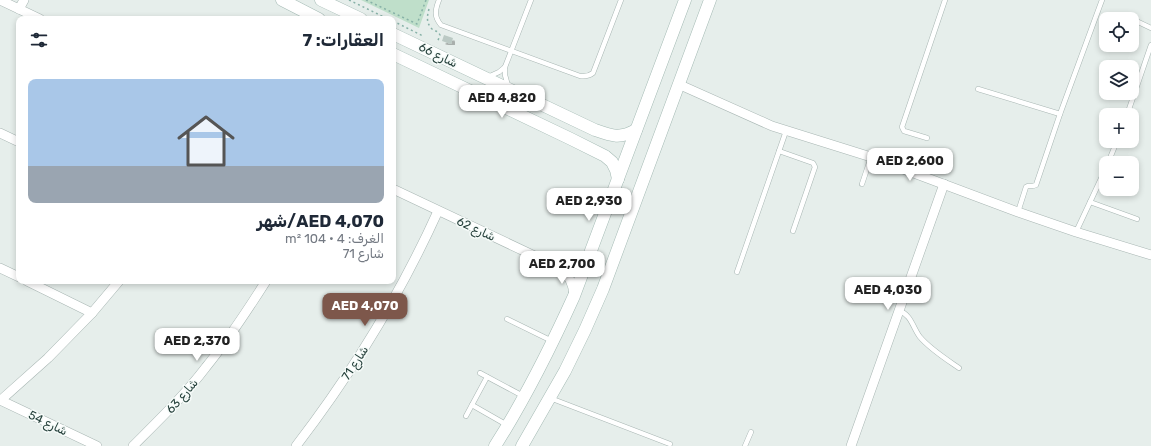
<!DOCTYPE html>
<html lang="ar">
<head>
<meta charset="utf-8">
<style>
  :root { --surface:#fff; --page:#f2f2f3; --text:#1f2937; --muted:#747a83; --accent:#7d574b }
  body { margin:0; font-family:Rubik,"Noto Sans Arabic",sans-serif; background:var(--page); color:var(--text); direction:rtl; height:100vh; display:flex; flex-direction:column; font-size:15px; white-space:nowrap }
  * { box-sizing:border-box; margin:0 }
  p { font-size:13px; color:var(--muted) }
  .icon { flex:none; width:22px; height:22px; fill:none; stroke:currentColor; stroke-width:2; stroke-linecap:round; stroke-linejoin:round }
  .map { position:relative; flex:1; overflow:hidden; direction:ltr }
  .details { position:absolute; left:16px; top:16px; width:380px; height:268px; display:flex; flex-direction:column; background:var(--surface); border-radius:8px; box-shadow:0 2px 6px #0003; direction:rtl }
  .details>* { flex:none }
  .fabs { position:absolute; left:1099px; top:12px; display:grid; gap:8px }
  .fabs a { display:grid; place-items:center; width:40px; height:40px; border-radius:8px; background:var(--surface); box-shadow:0 2px 6px #0003; font-size:20px }
  .price { position:absolute; translate:-50% -34px; padding:0 9px; border-radius:8px; background:#fff; color:#222; font-size:13px; line-height:26px; filter:drop-shadow(0 1px 2px #0008) }
  .price::after { content:''; position:absolute; left:50%; top:24px; width:12px; height:9px; margin-left:-6px; background:inherit; clip-path:polygon(0 0,100% 0,50% 100%) }
  .price.on { background:var(--accent); color:#fff }
  ul { padding:0; list-style:none }
  li { display:grid; align-content:center; gap:8px; height:212px; padding:0 12px }
  li span { display:grid; place-items:center; height:124px; border-radius:8px; color:#555 }
  li>.icon { margin-inline-start:auto }
  span .icon { width:72px; height:72px; fill:#fffc; stroke-width:1 }
  li b { font-size:17px }
  h2 { display:flex; justify-content:space-between; align-items:center; height:48px; padding:0 12px; font-size:17px }
  .map>svg:first-child { display:block }
</style>
</head>
<body>
<div class="map">
<svg width="1151" height="446" viewBox="0 0 1151 446">
  <defs>
    <filter id="shadow"><feDropShadow dx="3.5" dy="3.5" stdDeviation="0" flood-color="#0004"/></filter>
  </defs>
  <rect width="100%" height="100%" fill="#e6eeeb"/>
  <path fill="#bfdfca" d="M361,0h68l-10,28z"/>
  <path fill="#bbc9c4" filter="url(#shadow)" d="M444,35l9,3 -2,6 -9,-3z"/>
  <g fill="none" stroke-linecap="round" stroke-linejoin="round">
    <defs>
      <g id="lane">
        <path d="M439,0c-4,10 -5,17 2,25l139,51c6,1 9,0 13,-3l28,-73"/>
        <path d="M1123,15l9,4"/>
        <path d="M1132,19l19,9"/>
        <path d="M488,77l11,-5 6,-5"/>
        <path d="M508,86l-3,-11v-8l26,-67"/>
        <path d="M978,89l82,25"/>
        <path d="M1127,115l24,-70"/>
        <path d="M927,138l-23,-7 -2,-4 43,-127"/>
        <path d="M779,151l34,12 2,4 -22,64"/>
        <path d="M1108,163l9,-22"/>
        <path d="M862,184l9,-27"/>
        <path d="M1090,202l47,17"/>
        <path d="M1018,212l8,-25 2,-1h5l3,-1 24,-71 42,-114"/>
        <path d="M1076,232l30,-64"/>
        <path d="M737,272l49,-141"/>
        <path d="M899,311c12,3 14,17 21,26 10,12 26,22 39,31"/>
        <path d="M507,319l45,22"/>
        <path d="M480,373l43,23"/>
        <path d="M550,398l120,46"/>
        <path d="M472,405l35,20"/>
        <path d="M466,416l21,-39"/>
        <path d="M745,446l6,-14"/>
      </g>
      <g id="street">
        <path d="M0,0l40,19"/>
        <path d="M19,9l5,-9"/>
        <path d="M678,84l94,42 99,31 147,55 58,20 75,23"/>
        <path d="M0,133l19,9"/>
        <path d="M393,189l167,79c9,8 13,15 14,27"/>
        <path d="M0,268l19,9"/>
        <path d="M560,268c11,1 20,-1 28,-10"/>
        <path d="M27,281l65,32"/>
        <path d="M0,400l97,46"/>
        <path d="M1,400l47,-42 44,-45 27,-32"/>
        <path d="M133,446c25,-25 51,-50 73,-79 22,-27 41,-56 60,-86"/>
        <path d="M296,446c56,-73 104,-151 142,-235"/>
        <path d="M851,446l93,-262"/>
      </g>
      <g id="secondary">
        <path d="M282,0l37,19"/>
        <path d="M321,0l40,19"/>
        <path d="M393,34l202,96c17,6 25,9 41,0"/>
        <path d="M393,54l178,85 34,17 7,6 4,8 2,9"/>
        <path d="M495,446c31,-49 55,-97 79,-150l111,-296"/>
        <path d="M522,446l43,-75 20,-41 18,-41 107,-289"/>
      </g>
    </defs>
    <use href="#lane" stroke="#a8b6b3" stroke-width="5.5"/>
    <use href="#street" stroke="#a8b6b3" stroke-width="10"/>
    <use href="#secondary" stroke="#a4bab4" stroke-width="13"/>
    <g stroke="#87b1a7" stroke-width="1.5" stroke-dasharray="2 3" stroke-linecap="butt">
      <path d="M349,0l39,19"/>
      <path d="M366,0l51,24 9,-24"/>
      <path d="M429,9c-2,7 -3,14 3,20 3,2 6,2 8,6l-3,8"/>
      <path d="M393,21l30,15"/>
    </g>
    <use href="#lane" stroke="#fff" stroke-width="4.5"/>
    <use href="#street" stroke="#fff" stroke-width="9"/>
    <use href="#secondary" stroke="#fff" stroke-width="12"/>
  </g>
  <g text-anchor="middle" dominant-baseline="central" stroke-width="3" stroke-linejoin="round" paint-order="stroke">
    <g font-size="12" fill="#25403b" stroke="#f6fbf9">
      <text transform="translate(438 55) rotate(26)">شارع 66</text>
      <text transform="translate(476 229) rotate(25)">شارع 62</text>
      <text transform="translate(355 363) rotate(-57)">شارع 71</text>
      <text transform="translate(182 396) rotate(-49)">شارع 63</text>
      <text transform="translate(48 423) rotate(26)">شارع 54</text>
    </g>
  </g>
</svg>
<div class="fabs">
<a><svg class="icon" aria-label="locate" viewBox="0 0 24 24"><circle cx="12" cy="12" r="6"/><path d="M12 2v4M12 18v4M2 12h4M18 12h4"/></svg></a>
<a><svg class="icon" aria-label="layers" viewBox="0 0 24 24"><path d="M12 4l9 5-9 5-9-5zM3 14l9 5 9-5"/></svg></a>
<a>+</a>
<a>−</a>
</div>
<b class="price" style="left:502px;top:119px">AED 4,820</b>
<b class="price" style="left:910px;top:182px">AED 2,600</b>
<b class="price" style="left:589px;top:222px">AED 2,930</b>
<b class="price" style="left:562px;top:285px">AED 2,700</b>
<b class="price" style="left:888px;top:311px">AED 4,030</b>
<b class="price on" style="left:365px;top:327px">AED 4,070</b>
<b class="price" style="left:197px;top:362px">AED 2,370</b>
<section class="details">
<h2>العقارات: 7<svg class="icon" aria-label="filters" viewBox="0 0 24 24"><path d="M4 7h16M4 17h16"/><circle cx="9" cy="7" r="2"/><circle cx="15" cy="17" r="2"/></svg></h2>
<ul>
<li><span style="background:linear-gradient(#a9c7e8 70%,#9aa5b1 0)"><svg class="icon" aria-label="home" viewBox="0 0 24 24"><path d="M3 11l9-7 9 7M6 9v11h12V9"/></svg></span><div><b>AED 4,070/شهر</b><p>الغرف: 4 · 104 m²</p><p>شارع 71</p></div></li>
</ul>
</section>
</div>
</body>
</html>
